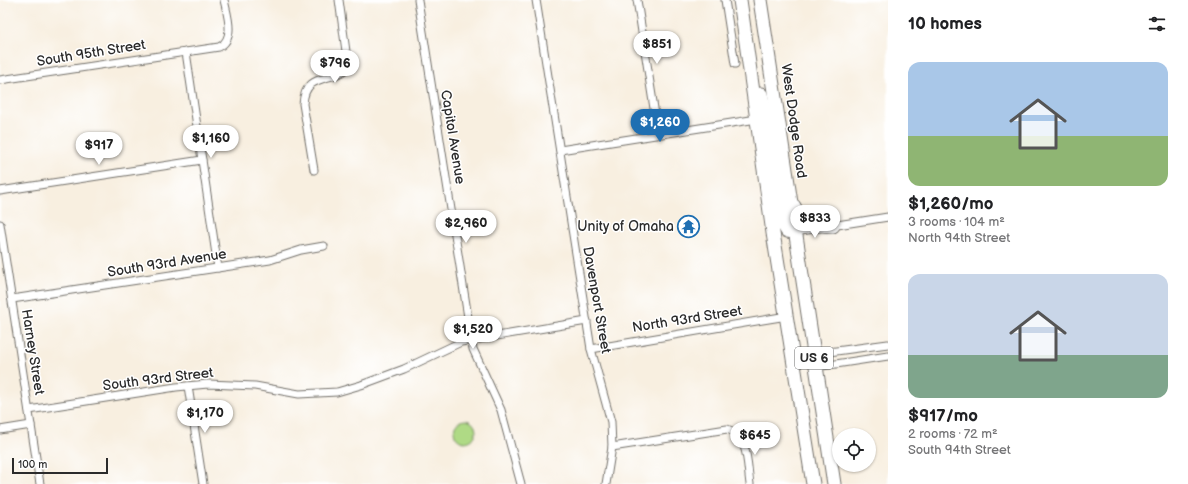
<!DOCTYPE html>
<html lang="en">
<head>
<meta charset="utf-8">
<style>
  :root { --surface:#fff; --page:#f6f6f6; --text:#202124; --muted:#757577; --accent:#1f6fb2 }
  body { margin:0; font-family:"Balsamiq Sans",sans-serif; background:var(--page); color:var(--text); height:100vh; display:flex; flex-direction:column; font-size:15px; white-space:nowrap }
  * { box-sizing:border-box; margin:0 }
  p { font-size:13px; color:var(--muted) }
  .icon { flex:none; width:22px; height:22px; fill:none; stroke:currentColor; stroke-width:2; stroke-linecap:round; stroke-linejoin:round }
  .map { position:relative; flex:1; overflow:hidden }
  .details { display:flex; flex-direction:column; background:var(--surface); width:300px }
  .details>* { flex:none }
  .tools { position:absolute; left:832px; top:428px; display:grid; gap:8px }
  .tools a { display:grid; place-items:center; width:44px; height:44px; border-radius:50%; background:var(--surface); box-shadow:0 1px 3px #0004; font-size:20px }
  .scale { position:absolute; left:12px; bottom:10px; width:96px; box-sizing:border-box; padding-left:4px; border:2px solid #2b2b2b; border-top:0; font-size:11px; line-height:14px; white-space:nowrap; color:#2b2b2b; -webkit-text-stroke:3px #fff; paint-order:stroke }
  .price { position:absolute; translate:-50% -34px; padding:0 9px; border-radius:14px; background:#fff; color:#222; font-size:13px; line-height:26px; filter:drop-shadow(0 1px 2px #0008) }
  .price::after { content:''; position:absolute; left:50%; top:24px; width:12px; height:9px; margin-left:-6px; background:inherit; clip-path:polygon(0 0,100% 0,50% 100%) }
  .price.current { background:var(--accent); color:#fff }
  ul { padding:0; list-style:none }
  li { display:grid; align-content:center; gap:8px; height:212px; padding:0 20px }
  li span { display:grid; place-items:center; height:124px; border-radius:12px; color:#555 }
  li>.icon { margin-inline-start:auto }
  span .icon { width:72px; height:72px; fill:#fffc; stroke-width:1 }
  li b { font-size:17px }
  h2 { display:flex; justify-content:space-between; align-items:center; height:48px; padding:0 20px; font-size:17px }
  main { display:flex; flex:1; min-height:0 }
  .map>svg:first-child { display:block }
</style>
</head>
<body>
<main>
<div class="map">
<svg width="888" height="484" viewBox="0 0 888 484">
  <rect width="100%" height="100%" fill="#fff"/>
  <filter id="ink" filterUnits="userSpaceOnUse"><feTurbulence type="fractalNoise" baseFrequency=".025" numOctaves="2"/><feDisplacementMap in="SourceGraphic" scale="8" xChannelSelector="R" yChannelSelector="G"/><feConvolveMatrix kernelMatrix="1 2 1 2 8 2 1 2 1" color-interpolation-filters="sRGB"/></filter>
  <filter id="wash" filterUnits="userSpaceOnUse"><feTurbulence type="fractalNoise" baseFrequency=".012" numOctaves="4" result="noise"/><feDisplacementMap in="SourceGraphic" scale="16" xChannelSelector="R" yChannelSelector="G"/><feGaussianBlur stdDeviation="0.9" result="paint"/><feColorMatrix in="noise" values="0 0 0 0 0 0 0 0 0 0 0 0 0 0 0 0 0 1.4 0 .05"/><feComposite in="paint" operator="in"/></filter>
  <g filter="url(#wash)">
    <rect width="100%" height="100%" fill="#f8efe0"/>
    <circle fill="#afda85" stroke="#6d8258" cx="465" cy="431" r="11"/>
  </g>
  <g filter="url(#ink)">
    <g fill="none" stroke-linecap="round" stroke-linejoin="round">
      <defs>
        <g id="street">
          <path d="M418,0l55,349 28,61 20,74"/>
          <path d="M536,0l55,349 20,73 1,25 -6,37"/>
          <path d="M637,0l21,134"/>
          <path d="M725,0l10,64"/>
          <path d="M186,52l32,216"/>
          <path d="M0,80l219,-33c17,-8 8,-33 5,-47"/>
          <path d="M560,150l197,-31"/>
          <path d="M314,170l-11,-66c2,-34 32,-20 45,-38l-9,-66"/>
          <path d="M0,191l202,-31"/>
          <path d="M0,224l40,260"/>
          <path d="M831,226l57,-9"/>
          <path d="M795,232l25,-4"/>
          <path d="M12,299l258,-39 31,-10 23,-4"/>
          <path d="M591,349l196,-33"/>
          <path d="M814,354l74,-10"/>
          <path d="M816,367l72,-11"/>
          <path d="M188,386l15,98"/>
          <path d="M29,410l147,-23 32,-3 47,2 44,8 38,-2 24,-7 43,-16 57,-27 126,-21"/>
          <path d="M0,430l31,-5"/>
          <path d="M612,447l115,-18c22,6 20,36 23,55"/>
        </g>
        <g id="highway">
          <path d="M740,0l33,233 40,251"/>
          <path d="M760,0l74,484"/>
          <path d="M761,94l5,20 17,110 4,7 8,1"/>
          <path d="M794,206c7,18 21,19 39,20"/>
        </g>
      </defs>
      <use href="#street" stroke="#73706a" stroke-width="9"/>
      <use href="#highway" stroke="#73706a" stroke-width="15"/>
      <use href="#street" stroke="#fff" stroke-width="7"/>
      <use href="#highway" stroke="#fff" stroke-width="13"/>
    </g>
  </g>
  <defs>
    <symbol id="temple-ring" viewBox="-11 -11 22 22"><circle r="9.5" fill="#fff" stroke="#1f6fb2" stroke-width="1.5"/><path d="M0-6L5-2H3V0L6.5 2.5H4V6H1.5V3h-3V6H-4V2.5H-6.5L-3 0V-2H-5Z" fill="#1f6fb2"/></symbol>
  </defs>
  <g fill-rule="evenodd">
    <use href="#temple-ring" x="676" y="214" width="25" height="25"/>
  </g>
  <g text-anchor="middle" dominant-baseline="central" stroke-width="3" stroke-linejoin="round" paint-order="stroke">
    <rect fill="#fff" stroke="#6b6b6b" stroke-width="1" x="795" y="347" width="38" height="22" rx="3"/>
    <g font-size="13" font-weight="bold" fill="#2b2b2b">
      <text x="814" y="358">US 6</text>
    </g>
    <g font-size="14" fill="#2b2b2b" stroke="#fff">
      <text transform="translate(91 53) rotate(-9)">South 95th Street</text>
      <text transform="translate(794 121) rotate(82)">West Dodge Road</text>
      <text transform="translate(453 137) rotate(81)">Capitol Avenue</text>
      <text transform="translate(167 263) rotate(-9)">South 93rd Avenue</text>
      <text transform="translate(597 300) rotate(80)">Davenport Street</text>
      <text transform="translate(687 319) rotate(-9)">North 93rd Street</text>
      <text transform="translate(33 352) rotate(81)">Harney Street</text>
      <text transform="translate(158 379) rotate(-7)">South 93rd Street</text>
    </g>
    <g font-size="14" fill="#2b2b2b" stroke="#fff" text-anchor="end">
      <text x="674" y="226">Unity of Omaha</text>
    </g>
  </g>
</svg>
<div class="tools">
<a><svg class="icon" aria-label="locate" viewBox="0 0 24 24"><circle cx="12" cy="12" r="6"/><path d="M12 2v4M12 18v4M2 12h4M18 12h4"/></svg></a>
</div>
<div class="scale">100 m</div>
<b class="price" style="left:657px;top:65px">$851</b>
<b class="price" style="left:335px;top:84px">$796</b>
<b class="price current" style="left:660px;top:143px">$1,260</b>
<b class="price" style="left:211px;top:159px">$1,160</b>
<b class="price" style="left:99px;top:166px">$917</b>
<b class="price" style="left:815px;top:239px">$833</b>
<b class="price" style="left:466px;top:244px">$2,960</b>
<b class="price" style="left:473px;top:350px">$1,520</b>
<b class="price" style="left:205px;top:434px">$1,170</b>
<b class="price" style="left:755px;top:456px">$645</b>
</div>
<section class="details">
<h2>10 homes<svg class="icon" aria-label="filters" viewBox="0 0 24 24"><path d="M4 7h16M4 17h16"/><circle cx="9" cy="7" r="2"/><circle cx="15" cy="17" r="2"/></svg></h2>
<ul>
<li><span style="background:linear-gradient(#a9c7e8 60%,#8fb573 0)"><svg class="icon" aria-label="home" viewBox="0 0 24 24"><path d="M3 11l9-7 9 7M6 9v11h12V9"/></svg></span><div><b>$1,260/mo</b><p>3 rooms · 104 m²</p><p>North 94th Street</p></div></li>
<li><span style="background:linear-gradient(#c9d6e8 65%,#7fa58c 0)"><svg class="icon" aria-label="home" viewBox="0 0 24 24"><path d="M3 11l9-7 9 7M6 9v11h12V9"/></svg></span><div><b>$917/mo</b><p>2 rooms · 72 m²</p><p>South 94th Street</p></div></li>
</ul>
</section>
</main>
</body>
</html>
